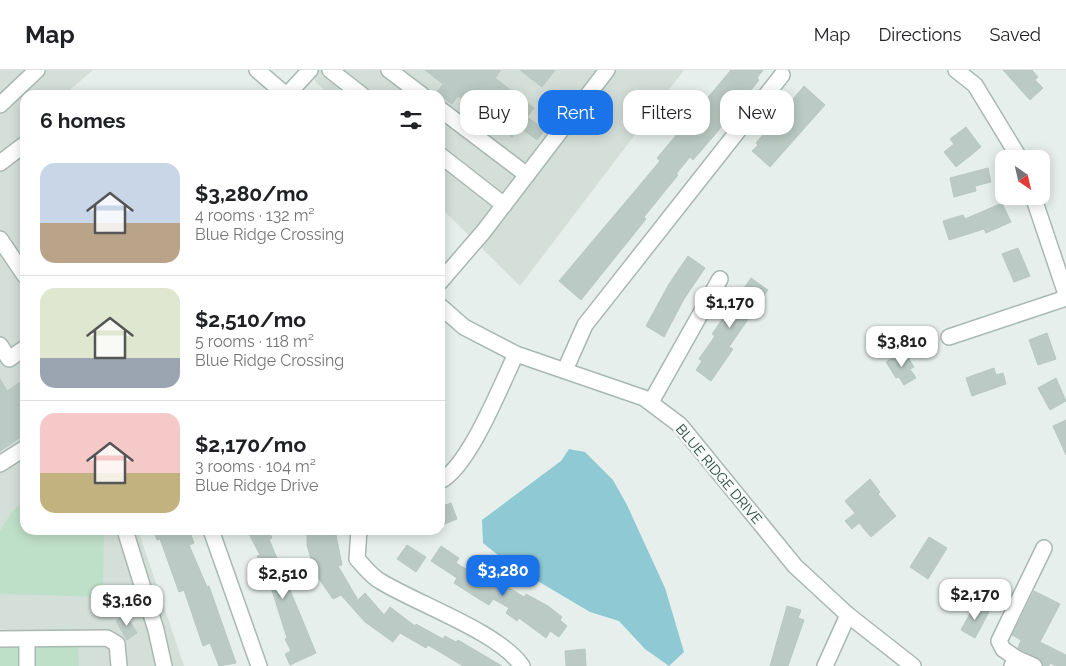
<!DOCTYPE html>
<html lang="en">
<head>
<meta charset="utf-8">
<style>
  :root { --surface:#fff; --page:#f2f2f2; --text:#202124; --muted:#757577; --line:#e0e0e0; --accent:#1a73e8 }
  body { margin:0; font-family:Raleway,sans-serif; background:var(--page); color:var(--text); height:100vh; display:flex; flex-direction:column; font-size:19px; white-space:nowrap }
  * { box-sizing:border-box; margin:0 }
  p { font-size:16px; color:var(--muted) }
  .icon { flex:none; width:28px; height:28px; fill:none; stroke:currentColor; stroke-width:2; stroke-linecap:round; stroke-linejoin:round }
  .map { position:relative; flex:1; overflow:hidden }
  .sheet { position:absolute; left:20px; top:20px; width:425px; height:445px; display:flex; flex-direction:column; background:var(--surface); border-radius:15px; box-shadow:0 2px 12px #0003 }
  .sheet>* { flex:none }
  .hud { position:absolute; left:460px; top:20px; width:475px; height:45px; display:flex; gap:10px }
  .needle { width:32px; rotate:146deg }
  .tools { position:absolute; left:995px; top:80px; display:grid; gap:10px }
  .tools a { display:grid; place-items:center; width:55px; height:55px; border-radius:10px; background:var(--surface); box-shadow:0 2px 12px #0003; font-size:25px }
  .price { position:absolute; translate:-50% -42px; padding:0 11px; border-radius:10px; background:#fff; color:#222; font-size:16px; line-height:32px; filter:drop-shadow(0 1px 2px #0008) }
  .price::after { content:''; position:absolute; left:50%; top:30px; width:15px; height:11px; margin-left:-8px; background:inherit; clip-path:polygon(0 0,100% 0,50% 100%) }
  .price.current { background:var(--accent); color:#fff }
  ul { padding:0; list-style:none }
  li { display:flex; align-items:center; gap:15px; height:125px; padding:0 20px }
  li+li { border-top:1px solid var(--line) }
  li span { display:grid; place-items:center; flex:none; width:140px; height:100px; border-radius:15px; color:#555 }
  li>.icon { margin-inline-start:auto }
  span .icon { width:60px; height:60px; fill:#fffc; stroke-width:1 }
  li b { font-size:21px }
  h2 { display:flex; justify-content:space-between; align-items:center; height:60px; padding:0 20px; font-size:21px }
  .tag { padding:0 18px; border-radius:15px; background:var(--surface); box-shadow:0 2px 12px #0003; font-size:18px; line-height:45px }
  .tag.current { background:var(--accent); color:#fff }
  header { display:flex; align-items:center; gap:30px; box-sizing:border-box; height:70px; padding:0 25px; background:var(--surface); border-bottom:1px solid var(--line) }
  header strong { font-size:24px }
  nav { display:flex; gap:28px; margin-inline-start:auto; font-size:18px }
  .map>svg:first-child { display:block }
</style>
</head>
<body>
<header>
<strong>Map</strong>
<nav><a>Map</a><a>Directions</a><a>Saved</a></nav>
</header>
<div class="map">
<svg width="1066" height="596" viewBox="0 0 1066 596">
  <rect width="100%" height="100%" fill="#e6efeb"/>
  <g fill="#d4dfda">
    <path d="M0,0h93l-29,25h-39v435h113l46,136h-184z"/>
    <path d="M304,0h380l-164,216 -80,-79v-112h-111z"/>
  </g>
  <g fill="#bfe0c8">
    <path d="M25,429v31h79l-1,67 -103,-3v-63l11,-18z"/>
    <path d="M78,566l1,30h-79v-27z"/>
  </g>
  <path fill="#8ec9d4" d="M569,379l16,3 28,28 14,25 38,83 19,64 -15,14 -24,-17 -26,-28 -29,-9 -81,-48 -26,-21 -1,-23 79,-59z"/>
  <g fill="#bbcac4" stroke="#b8c9c2">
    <path d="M425,0h76l-6,8 39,30 -7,9 18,13 -8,10 -18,-13 -7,10 -54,-41 -6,8 -16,-11 7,-9z"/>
    <path d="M520,0h35l-13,17z"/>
    <path d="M731,0h32l-6,8 2,2 -41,51 -25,29 -3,-3 -14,17 2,1 -34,42 2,2 -65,81 -22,-19 101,-120 -3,-3z"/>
    <path d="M1003,0h29l6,7 -3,3 8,8 -13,12z"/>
    <path d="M804,16l21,19 -55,62 -18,-16 6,-6 -2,-2z"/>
    <path d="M966,57l15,20 -25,20 -12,-15 10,-8 -4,-5z"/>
    <path d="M988,98l3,14 -16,4 1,5 -22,6 -4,-19z"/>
    <path d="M1002,133l9,19 -25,11 -2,-4 -35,11 -6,-19 20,-6 2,4z"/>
    <path d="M1018,178l12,28 -16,6 -12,-28z"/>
    <path d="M688,186l17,12 -21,31 -20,38 -18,-11 23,-42z"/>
    <path d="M751,208l17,12 -39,57 4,2 -22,32 -15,-11 6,-9 -3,-2 16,-23 -3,-2z"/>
    <path d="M1047,263l9,26 -18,6 -9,-25z"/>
    <path d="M904,281l10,16 -4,2 6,9 -12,7 -5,-8 -3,1 -10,-16z"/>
    <path d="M994,298l2,7 7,-2 3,11 -34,12 -6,-18z"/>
    <path d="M1056,308l10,23 -16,9 -12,-22z"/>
    <path d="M0,309l7,12 18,-12v55l-25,17z"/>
    <path d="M1066,350v35l-13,-29z"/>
    <path d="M870,409l10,13 -2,2 18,22 -25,21 -12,-14 -7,6 -7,-8 10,-8 -10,-12z"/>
    <path d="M451,433l6,16 -17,7v-19z"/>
    <path d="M153,460h36l5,13 -5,2 18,42 2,-1 27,77 -17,3 -9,-23 -7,3 -19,-56 -5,2 -19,-53 -3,1z"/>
    <path d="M247,460h21l4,8 -3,1 47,114 -26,12 -5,-11 6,-3 -6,-12 2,-1 -18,-57 -12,-25 3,-1z"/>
    <path d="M307,460h28l7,35 -4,1 20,34 7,-7 19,22 6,-8 25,19 1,-2 27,15 2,-3 11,6 2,-2 44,26h-39l-35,-21 -2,3 -26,-15 -7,9 -28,-20 -24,-27 -8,4 -18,-26 -8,-28z"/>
    <path d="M929,467l18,11 -19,31 -18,-12z"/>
    <path d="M407,475l19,12 -10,15 -19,-13z"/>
    <path d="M441,476l18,12 -3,5 33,20 4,-5 31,19 2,-3 22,12 14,11 -2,3 7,6 -8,11 -9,-6 -4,7 -27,-20 -2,3 -11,-8 3,-5 -16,-9 -4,6 -10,-6 -25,-16 3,-5 -26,-17z"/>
    <path d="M1034,521l26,13 -20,38 26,13v11h-10l-6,-3 -1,3h-6l-3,-7 -22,-11 3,-8 -9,-5z"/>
    <path d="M975,534l14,8 -14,26 -14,-8z"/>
    <path d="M787,536l14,4 -3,8 6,2 -16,46h-18z"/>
    <path d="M126,545l11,18 -10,7 -11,-19z"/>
    <path d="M585,579l1,17h-20l-1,-15z"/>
  </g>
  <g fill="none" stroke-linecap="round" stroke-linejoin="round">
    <defs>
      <g id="minor">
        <path d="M257,0l29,25"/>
        <path d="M330,0l32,25"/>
        <path d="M389,0l33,25"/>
        <path d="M956,0l19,15 45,74"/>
        <path d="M287,25l23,-25"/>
        <path d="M0,35l37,-35"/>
        <path d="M440,39l87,66"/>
        <path d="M440,85l64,50"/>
        <path d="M0,93l25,-19"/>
        <path d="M1033,126l33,98"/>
        <path d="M0,169l25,37"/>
        <path d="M440,212l44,-51 123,-161"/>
        <path d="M440,236l24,21 52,27 128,44 36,27 115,141 53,49 65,51"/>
        <path d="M949,267l117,-39"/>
        <path d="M0,275l9,14 16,-11"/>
        <path d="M565,300l20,-45 197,-250"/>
        <path d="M651,332l69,-123"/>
        <path d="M0,394l25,-16"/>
        <path d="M440,411c29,-14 61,-96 76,-127"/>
        <path d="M125,460l31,100 8,36"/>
        <path d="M211,460l48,136"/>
        <path d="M359,460l-2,29c7,7 14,17 23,22 37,23 119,51 142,85"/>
        <path d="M0,569l107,-1 10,6 2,22"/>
        <path d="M27,569v27"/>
        <path d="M1016,588l-13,-9 -4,-8 45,-93"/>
        <path d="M825,596l23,-51"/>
        <path d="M1012,596l4,-8 18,8"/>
      </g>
    </defs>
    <use href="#minor" stroke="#a8b8b2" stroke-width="18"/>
    <use href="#minor" stroke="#fff" stroke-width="15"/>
  </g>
  <g text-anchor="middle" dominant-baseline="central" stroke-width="4.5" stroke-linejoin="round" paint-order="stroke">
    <g font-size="14" fill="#24423a" stroke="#f7fbf9">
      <text transform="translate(719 404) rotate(50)">BLUE RIDGE DRIVE</text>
    </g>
  </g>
</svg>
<div class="tools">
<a><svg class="needle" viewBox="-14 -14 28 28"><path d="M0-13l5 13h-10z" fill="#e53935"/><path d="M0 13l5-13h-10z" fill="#757577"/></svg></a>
</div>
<b class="price" style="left:730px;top:259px">$1,170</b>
<b class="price" style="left:902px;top:298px">$3,810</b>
<b class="price current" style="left:503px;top:527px">$3,280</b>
<b class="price" style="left:283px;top:530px">$2,510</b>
<b class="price" style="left:975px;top:551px">$2,170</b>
<b class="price" style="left:127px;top:557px">$3,160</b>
<div class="hud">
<a class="tag">Buy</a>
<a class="tag current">Rent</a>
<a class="tag">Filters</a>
<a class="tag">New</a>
</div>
<section class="sheet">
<h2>6 homes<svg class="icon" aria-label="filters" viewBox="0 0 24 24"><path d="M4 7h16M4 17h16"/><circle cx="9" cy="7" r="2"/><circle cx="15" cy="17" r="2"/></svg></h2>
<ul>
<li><span style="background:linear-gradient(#c9d6e8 60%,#b9a48a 0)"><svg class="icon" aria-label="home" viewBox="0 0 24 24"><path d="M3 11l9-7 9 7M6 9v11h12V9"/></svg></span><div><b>$3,280/mo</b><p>4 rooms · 132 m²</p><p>Blue Ridge Crossing</p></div></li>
<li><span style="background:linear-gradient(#dfe7d0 70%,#9aa5b1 0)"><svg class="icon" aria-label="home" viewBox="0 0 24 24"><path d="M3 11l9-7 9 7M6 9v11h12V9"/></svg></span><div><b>$2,510/mo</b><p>5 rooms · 118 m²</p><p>Blue Ridge Crossing</p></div></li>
<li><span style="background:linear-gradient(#f6c9c9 60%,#c2b280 0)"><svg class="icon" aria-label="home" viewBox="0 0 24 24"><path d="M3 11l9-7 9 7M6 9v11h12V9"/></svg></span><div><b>$2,170/mo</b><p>3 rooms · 104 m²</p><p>Blue Ridge Drive</p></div></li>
</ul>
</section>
</div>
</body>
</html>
